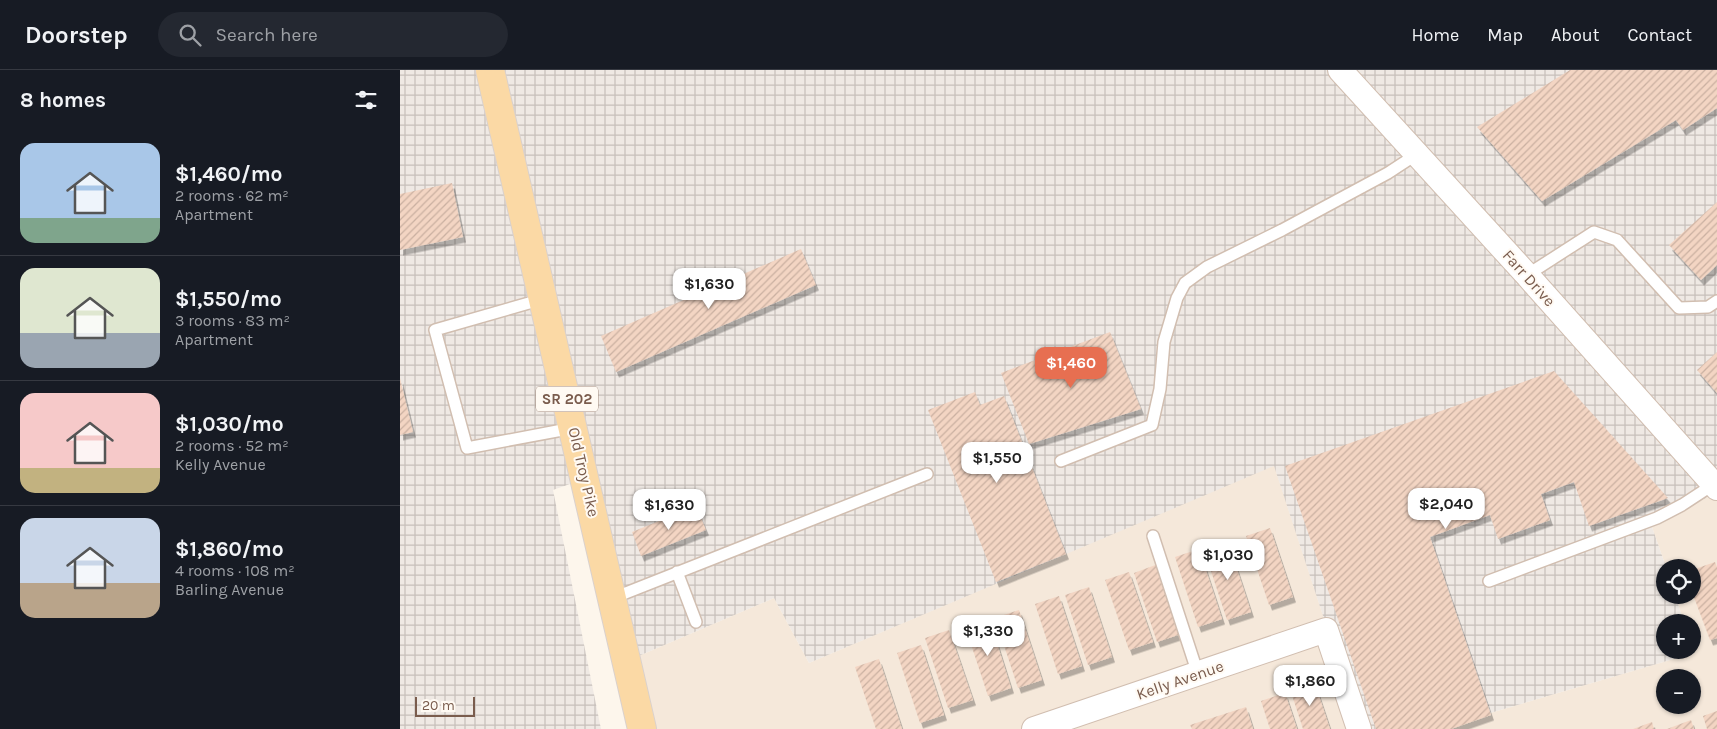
<!DOCTYPE html>
<html lang="en">
<head>
<meta charset="utf-8">
<style>
  :root { --surface:#171b24; --page:#242831; --text:#f1f3f6; --muted:#9ea1a6; --line:#363941; --accent:#e76f51 }
  body { margin:0; font-family:Karla,sans-serif; background:var(--page); color:var(--text); height:100vh; display:flex; flex-direction:column; font-size:19px; white-space:nowrap }
  * { box-sizing:border-box; margin:0 }
  p { font-size:16px; color:var(--muted) }
  .icon { flex:none; width:28px; height:28px; fill:none; stroke:currentColor; stroke-width:2; stroke-linecap:round; stroke-linejoin:round }
  .map { position:relative; flex:1; overflow:hidden }
  .sheet { display:flex; flex-direction:column; background:var(--surface); width:400px }
  .sheet>* { flex:none }
  .fabs { position:absolute; left:1256px; top:489px; display:grid; gap:10px }
  .fabs a { display:grid; place-items:center; width:45px; height:45px; border-radius:50%; background:var(--surface); box-shadow:0 1px 4px #0004; font-size:25px }
  .scale { position:absolute; left:15px; bottom:12px; width:60px; box-sizing:border-box; padding-left:5px; border:2px solid #7a5c4d; border-top:0; font-size:14px; line-height:18px; white-space:nowrap; color:#7a5c4d; -webkit-text-stroke:4px #fffaf3; paint-order:stroke }
  .price { position:absolute; translate:-50% -42px; padding:0 11px; border-radius:10px; background:#fff; color:#222; font-size:16px; line-height:32px; filter:drop-shadow(0 1px 2px #0008) }
  .price::after { content:''; position:absolute; left:50%; top:30px; width:15px; height:11px; margin-left:-8px; background:inherit; clip-path:polygon(0 0,100% 0,50% 100%) }
  .price.on { background:var(--accent); color:#fff }
  ul { padding:0; list-style:none }
  li { display:flex; align-items:center; gap:15px; height:125px; padding:0 20px }
  li+li { border-top:1px solid var(--line) }
  li span { display:grid; place-items:center; flex:none; width:140px; height:100px; border-radius:15px; color:#555 }
  li>.icon { margin-inline-start:auto }
  span .icon { width:60px; height:60px; fill:#fffc; stroke-width:1 }
  li b { font-size:21px }
  h2 { display:flex; justify-content:space-between; align-items:center; height:60px; padding:0 20px; font-size:21px }
  header { display:flex; align-items:center; gap:30px; box-sizing:border-box; height:70px; padding:0 25px; background:var(--surface); border-bottom:1px solid var(--line) }
  header strong { font-size:24px }
  nav { display:flex; gap:28px; margin-inline-start:auto; font-size:18px }
  .search { width:350px; height:45px; background:var(--page); display:flex; align-items:center; gap:12px; box-sizing:border-box; padding:0 18px; border-radius:28px; color:var(--muted); font-size:19px }
  main { display:flex; flex:1; min-height:0 }
  .map>svg:first-child { display:block }
</style>
</head>
<body>
<header>
<strong>Doorstep</strong>
<div class="search"><svg class="icon" aria-label="search" viewBox="0 0 24 24"><circle cx="10" cy="10" r="6"/><path d="M15 15l6 6"/></svg>Search here</div>
<nav><a>Home</a><a>Map</a><a>About</a><a>Contact</a></nav>
</header>
<main>
<section class="sheet">
<h2>8 homes<svg class="icon" aria-label="filters" viewBox="0 0 24 24"><path d="M4 7h16M4 17h16"/><circle cx="9" cy="7" r="2"/><circle cx="15" cy="17" r="2"/></svg></h2>
<ul>
<li><span style="background:linear-gradient(#a9c7e8 75%,#7fa58c 0)"><svg class="icon" aria-label="home" viewBox="0 0 24 24"><path d="M3 11l9-7 9 7M6 9v11h12V9"/></svg></span><div><b>$1,460/mo</b><p>2 rooms · 62 m²</p><p>Apartment</p></div></li>
<li><span style="background:linear-gradient(#dfe7d0 65%,#9aa5b1 0)"><svg class="icon" aria-label="home" viewBox="0 0 24 24"><path d="M3 11l9-7 9 7M6 9v11h12V9"/></svg></span><div><b>$1,550/mo</b><p>3 rooms · 83 m²</p><p>Apartment</p></div></li>
<li><span style="background:linear-gradient(#f6c9c9 75%,#c2b280 0)"><svg class="icon" aria-label="home" viewBox="0 0 24 24"><path d="M3 11l9-7 9 7M6 9v11h12V9"/></svg></span><div><b>$1,030/mo</b><p>2 rooms · 52 m²</p><p>Kelly Avenue</p></div></li>
<li><span style="background:linear-gradient(#c9d6e8 65%,#b9a48a 0)"><svg class="icon" aria-label="home" viewBox="0 0 24 24"><path d="M3 11l9-7 9 7M6 9v11h12V9"/></svg></span><div><b>$1,860/mo</b><p>4 rooms · 108 m²</p><p>Barling Avenue</p></div></li>
</ul>
</section>
<div class="map">
<svg width="1317" height="659" viewBox="0 0 1317 659">
  <defs>
    <pattern id="industrial-grid" width="8" height="8" patternUnits="userSpaceOnUse" patternTransform="scale(1.25)"><rect width="8" height="8" fill="#efe9e4"/><path d="M0 4h8M4 0v8" fill="none" stroke="#c7c0bb"/></pattern>
    <pattern id="building-hatch" width="6" height="6" patternUnits="userSpaceOnUse" patternTransform="scale(1.25)"><rect width="6" height="6" fill="#f3d5c3"/><path d="M-1 1l2-2M0 6l6-6M5 7l2-2" fill="none" stroke="#cab0a1"/></pattern>
    <filter id="shadow"><feDropShadow dx="3" dy="5.5" stdDeviation="0" flood-color="#0004"/></filter>
  </defs>
  <rect width="100%" height="100%" fill="#fdf6ec"/>
  <g fill="#f5e8da" fill-rule="evenodd">
    <path d="M874,395l86,264h-718l-15,-68 147,-63 35,65z"/>
    <path d="M1317,422v237h-281l258,-76 -2,-5v-26h-8l-9,-27h17v-27l-26,-1 -14,-40zM1265,608h27v27h-27z"/>
  </g>
  <path fill="url(#industrial-grid)" d="M0,0h1317v422l-65,35 14,40 -1,28h10l9,27h-19v28h27l1,-2 1,5 -258,76h-76l-86,-263 -465,197 -35,-65 -147,63 -43,-182 -31,11 48,239h-201z"/>
  <g fill="url(#building-hatch)" filter="url(#shadow)">
    <path d="M1170,0h147v38l-34,22 -7,-10 -134,81 -65,-74z"/>
    <path d="M52,113l11,54 -63,13v-56z"/>
    <path d="M1317,132v63l-16,15 -32,-35z"/>
    <path d="M401,179l15,36 -200,87 -15,-36z"/>
    <path d="M710,262l31,77 -112,35 -28,-71z"/>
    <path d="M1317,282v41l-20,-23z"/>
    <path d="M1154,301l114,127 -79,28 -15,-44 -33,12 9,26 -52,19 -8,-24 -60,22 61,178 -40,14h-75l-91,-263z"/>
    <path d="M0,308l13,54 -13,3z"/>
    <path d="M575,322l5,13 24,-9 62,158 -70,28 -68,-172z"/>
    <path d="M296,436l10,24 -65,26 -9,-24z"/>
    <path d="M870,458l23,69 -24,8 -23,-69z"/>
    <path d="M828,472l23,70 -24,8 -23,-70z"/>
    <path d="M799,479l23,70 -24,8 -23,-70z"/>
    <path d="M1315,492l2,5v71l-7,2 -18,-48v-22z"/>
    <path d="M758,494l23,70 -24,8 -23,-69z"/>
    <path d="M729,502l24,70 -24,8 -24,-70z"/>
    <path d="M689,517l23,70 -24,8 -23,-70z"/>
    <path d="M659,526l23,70 -24,8 -23,-70z"/>
    <path d="M619,540l23,70 -24,8 -23,-70z"/>
    <path d="M589,548l22,70 -23,8 -23,-70z"/>
    <path d="M549,560l24,70 -25,8 -23,-70z"/>
    <path d="M521,575l23,70 -24,8 -23,-70z"/>
    <path d="M479,589l23,70h-26l-21,-62z"/>
    <path d="M914,611l16,48h-27l-13,-40z"/>
    <path d="M885,623l12,36h-27l-9,-28z"/>
    <path d="M846,637l7,22h-61l-2,-4z"/>
    <path d="M1317,641v18h-10l-4,-13z"/>
    <path d="M1291,650l3,9h-27z"/>
    <path d="M1252,652l2,7h-21z"/>
  </g>
  <g fill="none" stroke-linecap="round" stroke-linejoin="round">
    <defs>
      <g id="service">
        <path d="M1127,205l67,-43 23,8 62,68 29,-1 9,-6"/>
        <path d="M143,229l-108,31 32,118 106,-20"/>
        <path d="M661,391l91,-36 8,-36 4,-47 13,-44 8,-15 22,-16 75,-37 106,-57 29,-19"/>
        <path d="M753,466l45,138"/>
        <path d="M277,502l19,50"/>
        <path d="M1089,511l168,-63 25,-13 32,-21"/>
        <path d="M213,528l314,-124"/>
      </g>
      <g id="minor">
        <path d="M940,0l187,205 190,213"/>
        <path d="M634,659l292,-99 33,99"/>
      </g>
      <path id="primary" d="M90,0l152,659"/>
    </defs>
    <use href="#service" stroke="#d1beb0" stroke-width="14"/>
    <use href="#minor" stroke="#d1beb0" stroke-width="26"/>
    <use href="#primary" stroke="#dad1cd" stroke-width="30"/>
    <use href="#service" stroke="#fff" stroke-width="11"/>
    <use href="#minor" stroke="#fff" stroke-width="24"/>
    <use href="#primary" stroke="#fbd9a5" stroke-width="28"/>
  </g>
  <g text-anchor="middle" dominant-baseline="central" stroke-width="4" stroke-linejoin="round" paint-order="stroke">
    <rect fill="#fffaf3" stroke="#a28b7f" stroke-width="1" x="136" y="316.5" width="62" height="25" rx="4"/>
    <g font-size="15" font-weight="bold" fill="#7a5c4d">
      <text x="167" y="329">SR 202</text>
    </g>
    <g font-size="16" fill="#7a5c4d" stroke="#fffaf3">
      <text transform="translate(1129 208) rotate(48)">Farr Drive</text>
      <text transform="translate(184 402) rotate(77)">Old Troy Pike</text>
      <text transform="translate(780 610) rotate(-19)">Kelly Avenue</text>
    </g>
  </g>
</svg>
<div class="fabs">
<a><svg class="icon" aria-label="locate" viewBox="0 0 24 24"><circle cx="12" cy="12" r="6"/><path d="M12 2v4M12 18v4M2 12h4M18 12h4"/></svg></a>
<a>+</a>
<a>−</a>
</div>
<div class="scale">20 m</div>
<b class="price" style="left:309px;top:240px">$1,630</b>
<b class="price on" style="left:671px;top:319px">$1,460</b>
<b class="price" style="left:597px;top:414px">$1,550</b>
<b class="price" style="left:1046px;top:460px">$2,040</b>
<b class="price" style="left:269px;top:461px">$1,630</b>
<b class="price" style="left:828px;top:511px">$1,030</b>
<b class="price" style="left:588px;top:587px">$1,330</b>
<b class="price" style="left:910px;top:637px">$1,860</b>
</div>
</main>
</body>
</html>
